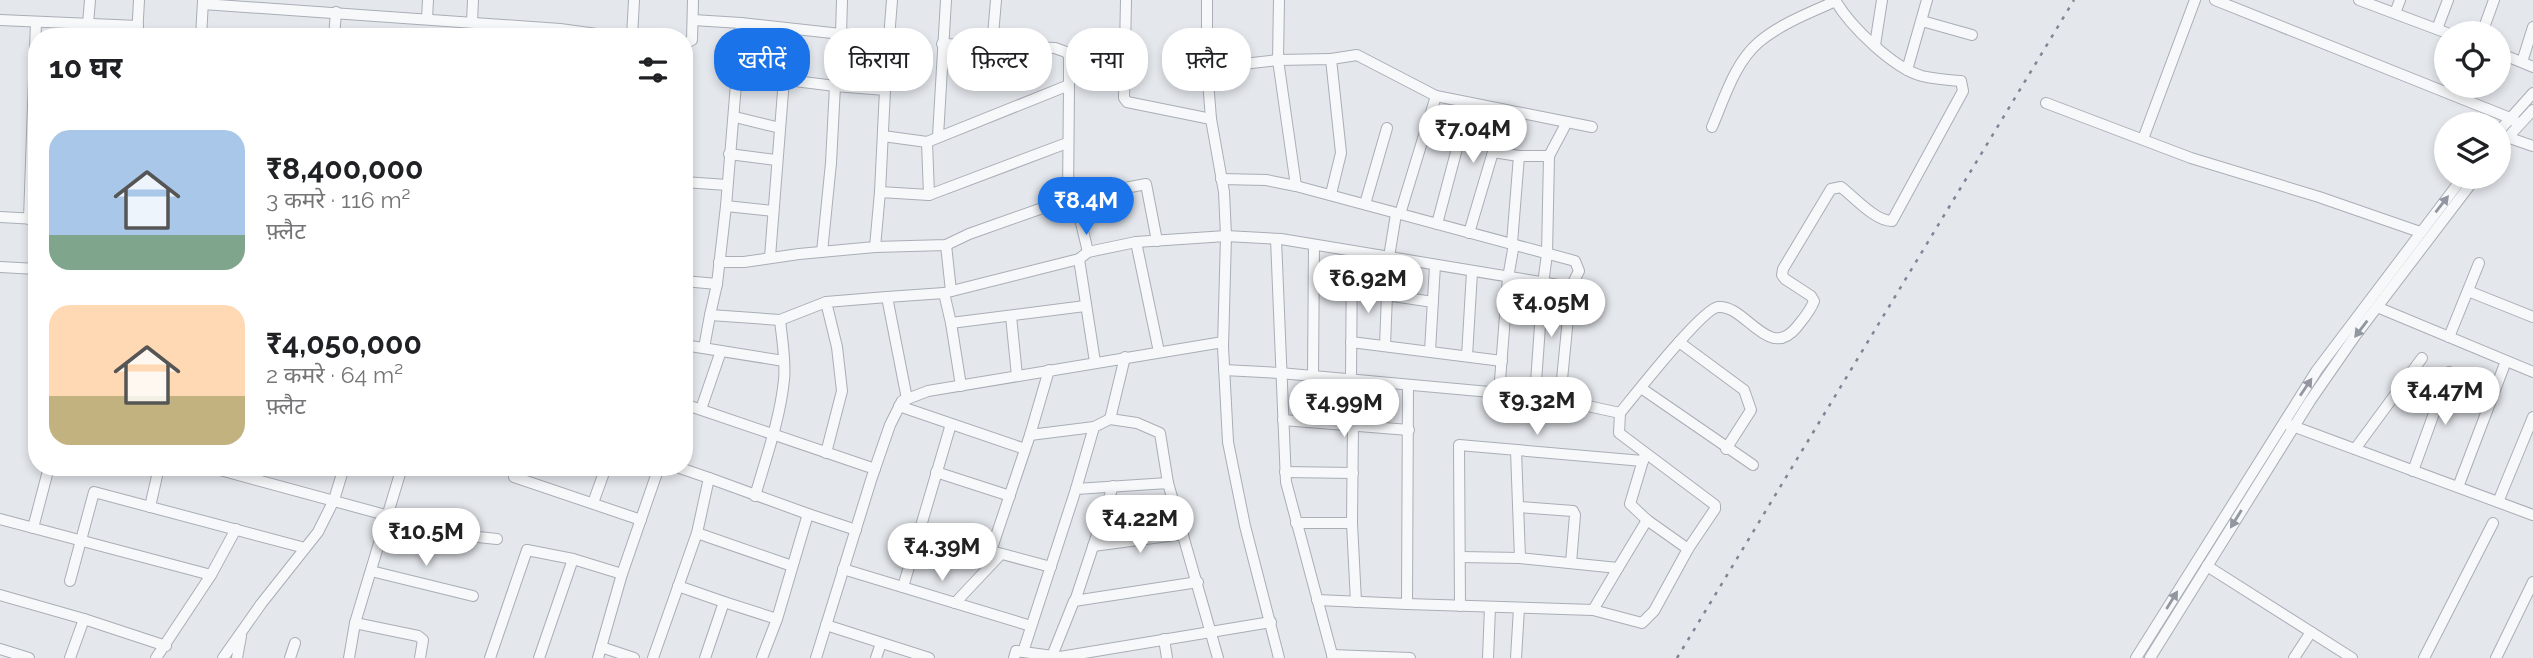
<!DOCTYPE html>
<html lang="hi">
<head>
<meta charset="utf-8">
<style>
  :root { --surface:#fff; --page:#f6f6f6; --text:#202124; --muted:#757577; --accent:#1a73e8 }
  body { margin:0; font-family:Raleway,"Noto Sans Devanagari",sans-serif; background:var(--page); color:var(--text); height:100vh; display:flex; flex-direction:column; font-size:26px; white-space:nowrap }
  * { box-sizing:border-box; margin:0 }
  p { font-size:23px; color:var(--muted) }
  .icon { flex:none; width:38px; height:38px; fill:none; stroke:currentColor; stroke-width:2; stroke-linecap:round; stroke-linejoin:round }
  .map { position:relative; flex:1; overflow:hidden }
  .panel { position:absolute; left:28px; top:28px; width:665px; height:448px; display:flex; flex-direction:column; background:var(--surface); border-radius:28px; box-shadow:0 4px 10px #0003 }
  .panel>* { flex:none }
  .hud { position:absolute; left:714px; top:28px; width:665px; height:63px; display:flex; gap:14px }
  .buttons { position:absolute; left:2434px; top:21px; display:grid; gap:14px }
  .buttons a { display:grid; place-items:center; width:77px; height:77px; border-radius:50%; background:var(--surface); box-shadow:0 4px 10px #0003; font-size:35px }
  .price { position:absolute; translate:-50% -60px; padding:0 16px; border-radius:24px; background:#fff; color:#222; font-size:23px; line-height:46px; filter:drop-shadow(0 2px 4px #0008) }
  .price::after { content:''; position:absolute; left:50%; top:42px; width:21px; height:16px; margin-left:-10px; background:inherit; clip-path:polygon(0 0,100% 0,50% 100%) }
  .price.current { background:var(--accent); color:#fff }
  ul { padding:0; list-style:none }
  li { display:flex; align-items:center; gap:21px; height:175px; padding:0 21px }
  li span { display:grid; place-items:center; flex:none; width:196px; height:140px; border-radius:21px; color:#555 }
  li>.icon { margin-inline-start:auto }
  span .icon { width:84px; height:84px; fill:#fffc; stroke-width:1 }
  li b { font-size:30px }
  h2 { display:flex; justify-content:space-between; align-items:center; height:84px; padding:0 21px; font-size:30px }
  .chip { padding:0 24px; border-radius:28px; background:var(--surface); box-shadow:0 4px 10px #0003; font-size:24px; line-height:63px }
  .chip.current { background:var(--accent); color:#fff }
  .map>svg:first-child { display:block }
</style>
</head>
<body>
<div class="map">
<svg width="2533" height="658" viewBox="0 0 2533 658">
  <rect width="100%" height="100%" fill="#e4e7ec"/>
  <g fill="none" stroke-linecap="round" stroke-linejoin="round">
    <defs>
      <g id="minor">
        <path d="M1126,0l-2,98 3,4 84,17"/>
        <path d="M1207,0v68l4,51 13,73 2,44 -3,111 5,95 17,84 34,132"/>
        <path d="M1279,0l-1,60 18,126"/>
        <path d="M2215,0l295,118 9,6"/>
        <path d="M2359,0l88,33"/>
        <path d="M203,4l357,25 59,8"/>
        <path d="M2395,13l5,-13"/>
        <path d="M427,19l1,-19"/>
        <path d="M0,20l138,6"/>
        <path d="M693,20l48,3 -15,183 -9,78 -7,31 70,5"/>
        <path d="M1922,21l50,14"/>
        <path d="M472,22l1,-22"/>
        <path d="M741,23l100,11 1,-34"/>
        <path d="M88,24l2,-24"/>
        <path d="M2437,29l11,-29"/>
        <path d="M2482,33l12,-33"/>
        <path d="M841,34l48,3"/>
        <path d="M137,37l2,-37"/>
        <path d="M201,37l2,-36"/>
        <path d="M334,37l2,-25"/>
        <path d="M632,37l2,-37"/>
        <path d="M684,44l8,-4 1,-40"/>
        <path d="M942,44l113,4 11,4 3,4v29"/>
        <path d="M1875,45l7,-45"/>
        <path d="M992,47l4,-47"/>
        <path d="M2499,53l34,14"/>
        <path d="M1331,59l26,-4 79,41 131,26"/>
        <path d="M2522,62l11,-35"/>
        <path d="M1070,68l53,-1"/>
        <path d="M1207,68l71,-8 53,-1 10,94 -10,41"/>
        <path d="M1907,70l20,-70"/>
        <path d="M739,74l96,12 -4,77 -9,89"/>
        <path d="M835,86l50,4 -5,102"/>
        <path d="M885,90l7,-90"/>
        <path d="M684,91l3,4 -3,53"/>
        <path d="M2046,103l145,55 128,39 101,35"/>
        <path d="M735,117l45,11"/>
        <path d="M1712,127c12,-28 23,-65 47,-85 21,-18 52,-30 77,-41"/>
        <path d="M2499,131l34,-38"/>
        <path d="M883,136l44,6"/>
        <path d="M938,136l8,-136"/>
        <path d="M2504,136l29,10"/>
        <path d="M2143,139l52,-139"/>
        <path d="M2499,147l34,-37"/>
        <path d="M1493,152l11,-42"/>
        <path d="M729,154l47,6"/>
        <path d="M1549,156l18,-34 25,5"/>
        <path d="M1221,179l45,1 30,6 279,75 4,10 -8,16 -11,113 -25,-4"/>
        <path d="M684,182l43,3"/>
        <path d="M929,195l138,-52"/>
        <path d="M1075,197l13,55"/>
        <path d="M1365,204l22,-76"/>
        <path d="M726,206l47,5"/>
        <path d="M1400,214l36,-118"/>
        <path d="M0,217l37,2"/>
        <path d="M29,219l7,-197"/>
        <path d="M1437,224l32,-121"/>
        <path d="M1469,233l24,-81 26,4"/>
        <path d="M1276,239l10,243 47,176"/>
        <path d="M1136,242l23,110"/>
        <path d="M946,245l5,46"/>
        <path d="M875,247l71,-2 23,-11 99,-35"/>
        <path d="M770,257l14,-178"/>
        <path d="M1389,257l7,-43"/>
        <path d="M719,262h25l55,-8 76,-7 5,-55 49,3 -2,-53 142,-57 -1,114 78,-15 11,57"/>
        <path d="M0,267l37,2"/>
        <path d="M684,281l33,3"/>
        <path d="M1353,290l80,12"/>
        <path d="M2468,291l65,26"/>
        <path d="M944,293l135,-34"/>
        <path d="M2377,307l156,65"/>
        <path d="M1011,316l6,60"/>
        <path d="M2449,337l30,-74"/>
        <path d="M1351,342l151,19"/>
        <path d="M1679,342l65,48 7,20 -25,39"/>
        <path d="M684,345l100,16"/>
        <path d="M1385,346l2,-52"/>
        <path d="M704,348l6,-33"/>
        <path d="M1430,351l5,-86"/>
        <path d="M1467,356l5,-84"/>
        <path d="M1095,362l-16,-103 9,-7 48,-10 90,-6 55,3 290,48"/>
        <path d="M1049,370l-19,65 64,-8"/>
        <path d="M1224,370l56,3 255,23 8,-112 4,-30 2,-98h-30l-7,87"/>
        <path d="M1313,376l1,-131"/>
        <path d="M1351,379l1,-128"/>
        <path d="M961,386l-10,-63 134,-17"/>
        <path d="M1641,388l112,77"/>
        <path d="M1499,393l9,-115 6,-34"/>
        <path d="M907,399l-20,-102 57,-4 7,30"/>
        <path d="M684,404l191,65"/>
        <path d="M899,406l126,43"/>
        <path d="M701,409l20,-58"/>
        <path d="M1620,413c14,-17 82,-104 98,-106 27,-3 50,54 78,21 7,-9 14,-16 18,-27l-3,-5 -26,-17 -3,-4 1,-6 48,-80 10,-2c13,10 34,34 51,34l71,-130 -2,-10c-13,-1 -27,-2 -39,-5 -29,-8 -72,-50 -87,-76"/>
        <path d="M1110,419l15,-62"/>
        <path d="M1283,420l126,10"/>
        <path d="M2287,424l246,91"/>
        <path d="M1353,425l-1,98 4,79"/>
        <path d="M1030,435l-39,116 60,16"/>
        <path d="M2355,449l67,-91"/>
        <path d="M1516,451l4,107"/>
        <path d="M826,453l16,-62 -5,-44 -11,-45 61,-5"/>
        <path d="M1644,457l-14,47 17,16"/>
        <path d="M209,467l250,68 38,4"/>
        <path d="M2413,471l36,-99"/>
        <path d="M936,472l74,24"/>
        <path d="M1285,472l68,1"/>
        <path d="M514,477l127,43"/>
        <path d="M709,478l99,36"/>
        <path d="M2458,487l48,-126"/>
        <path d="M1076,489l18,-62 16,-8 27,4 23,10 8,50"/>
        <path d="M755,496c11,-38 25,-77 29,-116 2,-20 -2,-40 -4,-60l46,-18"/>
        <path d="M2498,502l35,-85"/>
        <path d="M593,503l13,-36"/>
        <path d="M150,507l9,-40"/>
        <path d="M1519,507l54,4 2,4 -4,48"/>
        <path d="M0,519l211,56"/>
        <path d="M1296,523h56"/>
        <path d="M33,528l16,-61"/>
        <path d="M920,530l71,21"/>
        <path d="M697,533l95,33"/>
        <path d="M1093,546l90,-12"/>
        <path d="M1460,557l60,1 98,10 -25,42"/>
        <path d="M2207,566l145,92"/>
        <path d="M1618,568l29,-48 41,29"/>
        <path d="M843,569l188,57"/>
        <path d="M371,571l102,25"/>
        <path d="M70,581l24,-89 211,56"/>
        <path d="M678,586l46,16"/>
        <path d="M903,587l48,-163"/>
        <path d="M0,595l84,24 82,27"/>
        <path d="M1317,600l90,4 1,-219"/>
        <path d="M1075,601l38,-115"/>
        <path d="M955,603l46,-49"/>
        <path d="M1407,604l186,6 49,13 12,-12 34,-62 27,-40v-4l-96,-72 1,-20 -60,-13"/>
        <path d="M1460,606l-1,-161 184,16"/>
        <path d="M355,623l47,-156"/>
        <path d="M826,625l103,33"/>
        <path d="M1164,639l3,19"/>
        <path d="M601,647l33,11"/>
        <path d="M0,649l29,9"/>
        <path d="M1023,652l53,-163 92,-6 50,175"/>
        <path d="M1332,655l78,3"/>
        <path d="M1052,656l22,-55 124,-19"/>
        <path d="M70,658l14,-39"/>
        <path d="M156,658l55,-83 25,-46"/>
        <path d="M223,658l38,-54 57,-72 16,-32 10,-33"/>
        <path d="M237,658l4,-22"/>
        <path d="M290,658l5,-15"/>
        <path d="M349,658l6,-35 63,13 5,4 -3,18"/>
        <path d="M490,658l37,-108 46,9 49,15"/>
        <path d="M539,658l34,-99"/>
        <path d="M598,658l24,-84 37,-107"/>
        <path d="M653,658l44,-125 12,-55 -32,-11"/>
        <path d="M705,658l19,-56 53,17"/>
        <path d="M762,658l15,-39 31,-105 48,16"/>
        <path d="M816,658l56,-181 18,-52 12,-24 26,-10 295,-49"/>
        <path d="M876,658l5,-15"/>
        <path d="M1014,658l2,-7 44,6 211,-35"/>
        <path d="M1488,658l2,-51"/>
        <path d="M1516,658l3,-50"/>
        <path d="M2136,658l181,-288 146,-193"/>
        <path d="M2150,658l160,-257 45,-65 121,-159"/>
        <path d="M2294,658l17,-26"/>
        <path d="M2424,658l69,-135"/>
        <path d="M2496,658l37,-76"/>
      </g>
    </defs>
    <use href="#minor" stroke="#a9aeb7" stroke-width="12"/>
    <use href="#minor" stroke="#f7f8fa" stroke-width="10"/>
    <path stroke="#7d8696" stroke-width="2.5" stroke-dasharray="3.5 7" stroke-linecap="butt" d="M1677,658l397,-658"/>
  </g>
  <defs><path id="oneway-solid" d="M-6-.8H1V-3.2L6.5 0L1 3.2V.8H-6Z" transform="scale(1.75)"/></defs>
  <g fill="#9196a0">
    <use href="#oneway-solid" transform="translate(2442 204) rotate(-52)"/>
    <use href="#oneway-solid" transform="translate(2361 329) rotate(127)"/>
    <use href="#oneway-solid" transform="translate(2306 387) rotate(-56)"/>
    <use href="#oneway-solid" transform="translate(2236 519) rotate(122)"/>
    <use href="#oneway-solid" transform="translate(2172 600) rotate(-58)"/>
  </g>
</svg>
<div class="buttons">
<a><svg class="icon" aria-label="locate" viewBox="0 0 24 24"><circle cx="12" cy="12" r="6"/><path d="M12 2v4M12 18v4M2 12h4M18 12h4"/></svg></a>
<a><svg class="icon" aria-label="layers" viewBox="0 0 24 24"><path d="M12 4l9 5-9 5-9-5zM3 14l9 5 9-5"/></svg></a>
</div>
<b class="price" style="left:1473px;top:165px">₹7.04M</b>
<b class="price current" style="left:1086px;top:237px">₹8.4M</b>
<b class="price" style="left:1368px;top:315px">₹6.92M</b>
<b class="price" style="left:1551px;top:339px">₹4.05M</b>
<b class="price" style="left:2445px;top:427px">₹4.47M</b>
<b class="price" style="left:1537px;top:437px">₹9.32M</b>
<b class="price" style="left:1344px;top:439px">₹4.99M</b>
<b class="price" style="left:1140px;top:555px">₹4.22M</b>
<b class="price" style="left:426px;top:568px">₹10.5M</b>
<b class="price" style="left:942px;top:583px">₹4.39M</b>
<div class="hud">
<a class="chip current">खरीदें</a>
<a class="chip">किराया</a>
<a class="chip">फ़िल्टर</a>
<a class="chip">नया</a>
<a class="chip">फ़्लैट</a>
</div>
<section class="panel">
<h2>10 घर<svg class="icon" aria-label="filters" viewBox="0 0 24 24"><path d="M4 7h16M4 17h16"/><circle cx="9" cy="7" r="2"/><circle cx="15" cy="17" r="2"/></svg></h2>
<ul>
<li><span style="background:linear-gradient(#a9c7e8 75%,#7fa58c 0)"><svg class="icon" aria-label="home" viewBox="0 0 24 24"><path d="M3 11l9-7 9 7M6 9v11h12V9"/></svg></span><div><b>₹8,400,000</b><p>3 कमरे · 116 m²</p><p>फ़्लैट</p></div></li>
<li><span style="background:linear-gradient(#ffd9b3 65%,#c2b280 0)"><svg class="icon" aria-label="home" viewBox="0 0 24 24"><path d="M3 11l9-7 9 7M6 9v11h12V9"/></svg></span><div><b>₹4,050,000</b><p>2 कमरे · 64 m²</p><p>फ़्लैट</p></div></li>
</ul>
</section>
</div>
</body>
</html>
